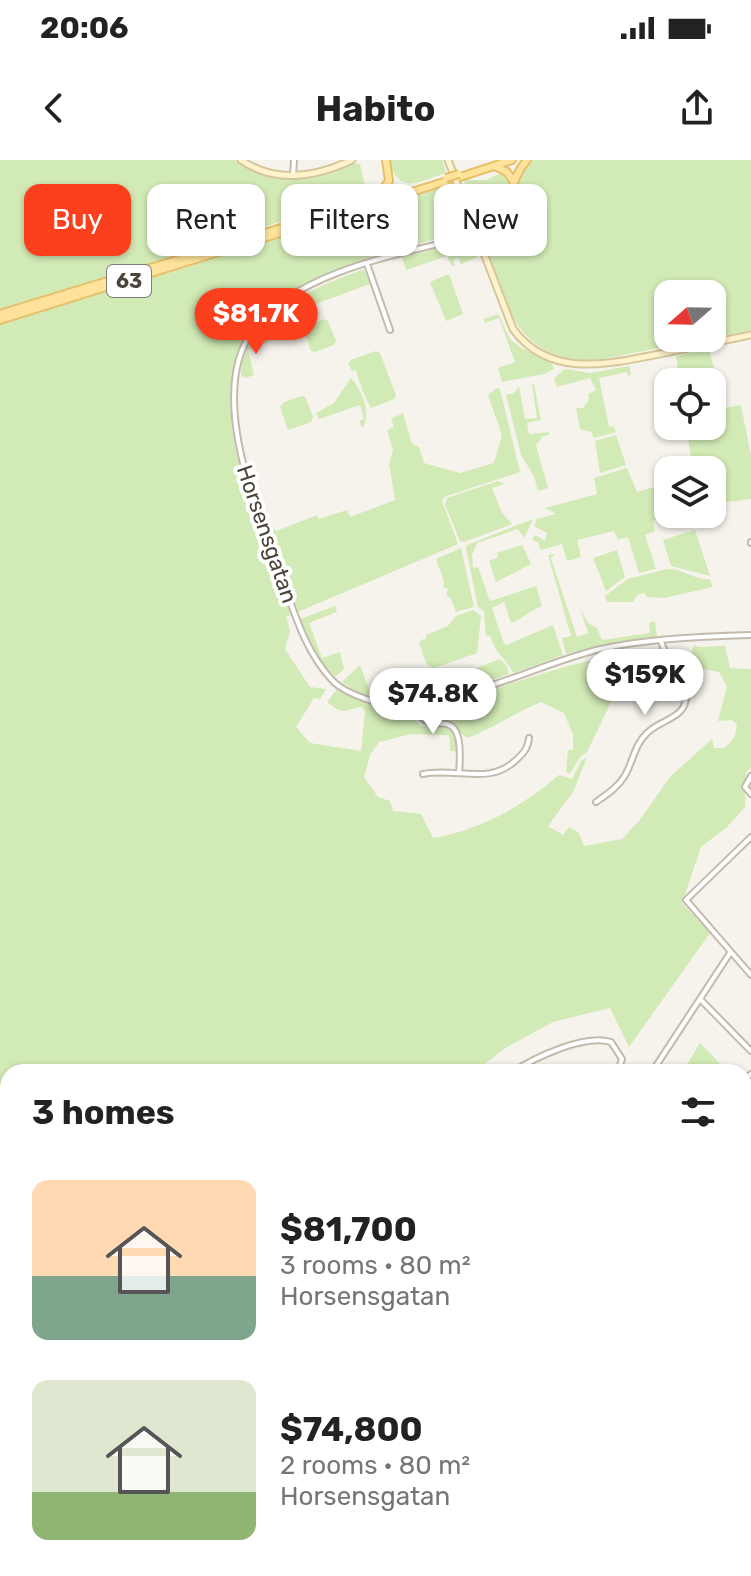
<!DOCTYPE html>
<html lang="en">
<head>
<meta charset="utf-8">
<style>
  :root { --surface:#fff; --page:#f2f2f2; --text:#222; --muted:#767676; --accent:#fc3f1d }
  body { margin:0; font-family:Rubik,sans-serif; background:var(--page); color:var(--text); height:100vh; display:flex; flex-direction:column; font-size:30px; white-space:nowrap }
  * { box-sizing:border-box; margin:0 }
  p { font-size:26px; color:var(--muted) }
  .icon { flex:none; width:44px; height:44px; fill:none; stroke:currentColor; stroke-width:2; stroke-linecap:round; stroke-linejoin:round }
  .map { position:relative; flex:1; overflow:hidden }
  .side { position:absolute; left:0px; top:904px; width:752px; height:512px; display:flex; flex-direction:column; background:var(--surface); border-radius:24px 24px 0 0; box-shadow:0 2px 6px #0004 }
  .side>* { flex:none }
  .hud { position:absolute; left:24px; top:24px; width:704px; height:72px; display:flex; gap:16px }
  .needle { width:52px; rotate:250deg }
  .fabs { position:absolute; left:654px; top:120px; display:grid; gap:16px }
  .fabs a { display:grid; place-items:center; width:72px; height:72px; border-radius:16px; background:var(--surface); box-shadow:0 2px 6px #0004; font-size:40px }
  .price { position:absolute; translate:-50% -68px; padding:0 18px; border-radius:28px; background:#fff; color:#222; font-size:26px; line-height:52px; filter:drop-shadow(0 2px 4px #0008) }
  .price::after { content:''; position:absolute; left:50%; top:48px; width:24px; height:18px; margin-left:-12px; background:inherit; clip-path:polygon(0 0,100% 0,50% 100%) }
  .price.active { background:var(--accent); color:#fff }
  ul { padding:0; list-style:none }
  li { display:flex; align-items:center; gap:24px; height:200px; padding:0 32px }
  li span { display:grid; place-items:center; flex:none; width:224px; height:160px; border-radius:16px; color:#555 }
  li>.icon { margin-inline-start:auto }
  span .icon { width:96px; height:96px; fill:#fffc; stroke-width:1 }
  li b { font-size:34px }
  h2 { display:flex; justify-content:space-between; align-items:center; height:96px; padding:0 32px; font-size:34px }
  .chip { padding:0 28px; border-radius:16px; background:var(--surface); box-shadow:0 2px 6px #0004; font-size:28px; line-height:72px }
  .chip.active { background:var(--accent); color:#fff }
  .status { display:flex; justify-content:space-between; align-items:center; height:56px; padding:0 40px; background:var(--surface); direction:ltr }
  .status svg { height:22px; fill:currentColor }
  header { display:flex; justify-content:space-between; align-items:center; height:104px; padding:0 32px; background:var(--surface); font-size:36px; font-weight:700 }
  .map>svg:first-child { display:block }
</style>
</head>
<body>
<div class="status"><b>20:06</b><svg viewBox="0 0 49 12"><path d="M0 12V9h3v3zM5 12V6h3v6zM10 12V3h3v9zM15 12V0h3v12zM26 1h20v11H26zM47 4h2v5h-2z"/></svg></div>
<header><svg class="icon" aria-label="back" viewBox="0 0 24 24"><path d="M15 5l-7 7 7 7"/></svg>Habito<svg class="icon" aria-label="share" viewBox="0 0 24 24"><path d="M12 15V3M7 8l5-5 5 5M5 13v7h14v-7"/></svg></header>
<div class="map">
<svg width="751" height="1416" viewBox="0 0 751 1416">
  <rect width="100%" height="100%" fill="#f6f3ec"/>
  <g fill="#d2eab5">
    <path d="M0,0h235c24,21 65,24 94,14 11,-4 20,-12 31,-10l4,19 14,5 -175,60 -203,64z"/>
    <path d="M388,0h54l4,13c-28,9 -46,23 -58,-13z"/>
    <path d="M529,0h222v170l-39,8v-44h-44v44h42l-122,24c-63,-6 -77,-42 -97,-94l1,-6 -8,-21c30,-27 27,-43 37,-78z"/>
    <path d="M503,12l6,9c0,18 -6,39 -24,46l-6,-2 -15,-45h22z"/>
    <path d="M448,26l13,41 -6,8c-69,15 -143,36 -198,82l-2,-2 10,-13 -10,-13 -15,7 3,20 11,7c-44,72 -17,141 9,214h7l-5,-16 4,-2 7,12 41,-16 2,4 28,-9 3,7 45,-17 -6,-36 4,-14 -6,-20 7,-3 -3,-8 12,-6 9,31 7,3 5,16 36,10 34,-10 8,-28 -14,-40 9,-7 3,1 20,83 -76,25 -2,4 16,43 -172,73 4,14 -5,18 25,38 16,2 -6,10 -6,-1 -18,29 14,16 51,8 4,-39 -3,-5c-20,3 -17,9 -35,-5l10,-13c23,13 45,22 72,21l11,16c22,0 39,-4 38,25h-8v-13l-2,-3 -37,-1 -32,8 -9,13 -6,22 14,20 12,4 3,10 28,3 12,24c48,-8 90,-32 126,-63l13,4 9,-18 6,-4 -14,35 -25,34 15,9 6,-8 10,6 5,13 38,-7 17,-18 31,-44 42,-38 2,9h11l10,-12 2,-12 -6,-4 -13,1 9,-35 -8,-14 -32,-6 7,-21 5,2 26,-1 5,22 21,1v99l-5,4 -1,35 -18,20 -26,20 -19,56 28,30 -81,114 -19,-39 -57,14 -46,25 -33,25h-466v496h561v8h-569v-1251z"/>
    <path d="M464,83l9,5 5,9 -17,7 -3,-6 -5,2 2,5 -3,1 -5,-10 -41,14 -4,-13z"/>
    <path d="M361,110h3l6,14 -87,32v3l-6,3 -2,-4 -7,3 1,3 -3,2 5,14 -23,10 6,25 -8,3 -5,-2c-2,-61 74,-88 120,-106z"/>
    <path d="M449,114l14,40 -17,7 -16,-39z"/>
    <path d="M498,154l12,25 10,8 32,17 2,5 -10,5 -42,8 -4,-14 17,-6 -16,-44 -15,5v-4z"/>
    <path d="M324,159l4,2 8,20 -2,4 -19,7 -4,-1 -6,-18v-6z"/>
    <path d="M709,189l15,59 17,-3 10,51v43l-39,5v-34h-19l-7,-44h26v-44h-32l-4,-26z"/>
    <path d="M376,191l4,2 16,42 -2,4 -23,9c-5,-8 -13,-29 -15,-38l-4,1 -4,-8 3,-3z"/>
    <path d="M629,206l2,8 -3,2 -1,-4 -28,6 10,49 5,-1 2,6 -22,6 -3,-6 -11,-3 -4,-21h7l6,-8 -1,-6 8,-4 -6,-12 -33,9 -3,-9 11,-9 25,4z"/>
    <path d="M351,218c11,13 19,31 13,48l-3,1 -1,-6 4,-3 -4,-13 -41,14 -3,-6 18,-10z"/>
    <path d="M532,224h2l7,36 -14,3 2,11 20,-2v3l-6,1 -7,9 12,43 -10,3 -4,-15 -13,-21 -15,-60 8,-2 5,-7 6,33 12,-1z"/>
    <path d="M302,236l3,1 8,20 -2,5 -23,8 -8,-23 4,-5z"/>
    <path d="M616,275l10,30 -26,8 -5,-32z"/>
    <path d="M627,308l10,24 31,-9v31h9l-24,7 2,10 -10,4 11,34 -17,4 -11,-36 -10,3 -4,-9 -37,9 4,17 -14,4 -5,-17 -21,6 -3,-8 -6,-2 3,-5 10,6 2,-8 -13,-7 3,-7 19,-5 -11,-6 52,-14 -3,-16z"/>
    <path d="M498,321l6,3 -12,4 10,25 10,11 -48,18 -4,-1 -15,-36 2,-7z"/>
    <path d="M533,359l-9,19 -6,-9 -41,14 -5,12 1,13 5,-1 12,34 46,-15 6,20c-12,4 -18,12 -31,17l-7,-21 -12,6 11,33 3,4 47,-20 10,30 -50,18c-7,-16 -17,-17 -22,-36l-5,-2 -2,-24 -6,-4 -12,-59 1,-3z"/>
    <path d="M695,370l15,46 -39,-10 -8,-26z"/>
    <path d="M522,385l9,19 -35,18 -7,-21 9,-4 -1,-4z"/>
    <path d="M461,388l13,59 -18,5 -6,-15 -4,-2 2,-6 -5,-2 1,-6 -8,-22z"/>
    <path d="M617,390l8,27 -19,14 -13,-33z"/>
    <path d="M555,394l-4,4 26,79 11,-4 -8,-25 8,15 9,5 5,12 48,-7 -1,-9 4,-3 2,1 2,14 -2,3 -35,3 -54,12 -4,-16 9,-2 -23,-81z"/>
    <path d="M667,409c16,-1 29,12 43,10l3,8 -49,11 -17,-1 -3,-4 -7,2 -4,7h-26l-2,-6 23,-17z"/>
    <path d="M335,446l2,6 -28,11 13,35 18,-6 4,17 -9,8 -18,-21 -17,-37z"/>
    <path d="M473,450l8,6 -4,37 -43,15 -7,-3 -8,-22 4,-4 3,1v-5l22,-9 8,-10z"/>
    <path d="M658,489l5,11 20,25 -3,3 -6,-4h-11l7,-10 -14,-11 -9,12 -2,-6c-17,0 -26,5 -39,17l6,14 -25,52 -7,5 -10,17 -4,-2 2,-22h5v-15l-9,-22 -23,-11c-26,11 -48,26 -74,36l-18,-15 -27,-2 1,-11c80,-20 152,-54 235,-61z"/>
    <path d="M500,499l7,7 2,8c-57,20 -112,48 -167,8l18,-17 9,24 3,-1 2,4 10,-4 1,3 13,-4 3,6 7,-2 -2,-7 10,-4 4,10z"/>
    <path d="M700,883l28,29 -45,-1z"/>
    <path d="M744,1036l7,1v271l-7,6z"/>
  </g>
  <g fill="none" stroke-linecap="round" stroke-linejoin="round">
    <defs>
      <g id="street">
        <path d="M293,16l1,-16"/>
        <path d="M476,75c-69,18 -178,34 -223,95 -46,63 3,179 27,243 14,38 24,77 52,107 8,9 25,16 37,20 64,22 166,-37 232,-51 44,-10 104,-13 150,-14"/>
        <path d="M367,104l23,66"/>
        <path d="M751,382v1"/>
        <path d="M415,546c13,40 51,-15 44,67"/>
        <path d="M423,614c33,-7 66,12 93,-14 8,-7 12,-12 13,-22"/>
        <path d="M751,616l-6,11 6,7"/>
        <path d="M596,642c10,-7 21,-14 28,-25 9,-14 10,-32 23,-44 15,-15 42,-14 39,-42 -2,-17 -20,-29 -25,-50"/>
        <path d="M751,677l-65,63 65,75"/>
        <path d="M701,840l50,51"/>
        <path d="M513,912c22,-15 72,-38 98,-30l11,17 -3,9 -4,4"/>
        <path d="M652,912l78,-119"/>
        <path d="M744,920l7,-6"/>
        <path d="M744,997l7,-3"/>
        <path d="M576,1408l6,8"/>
      </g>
      <g id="secondary">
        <path d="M241,0c35,24 75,17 111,0"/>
        <path d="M448,0l65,169c35,48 91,36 141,26 33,-6 65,-14 97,-20"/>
        <path d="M744,1390l7,-13"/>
        <path d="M729,1416l5,-8"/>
      </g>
      <g id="primary">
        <path d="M495,6l12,6 7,10"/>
        <path d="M460,17l52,-17"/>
        <path d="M377,38l12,-17 -3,-21"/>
        <path d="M476,75c43,-16 26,-47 51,-75"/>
        <path d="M0,154l402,-123"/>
        <path d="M0,160l447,-139"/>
      </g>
    </defs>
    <use href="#street" stroke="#c2bbae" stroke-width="8"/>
    <use href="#secondary" stroke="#d6c79b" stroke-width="9"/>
    <use href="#primary" stroke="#e6c16a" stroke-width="10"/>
    <use href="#street" stroke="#fff" stroke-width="4"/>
    <use href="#secondary" stroke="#fff3cd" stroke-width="5"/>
    <use href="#primary" stroke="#ffe39c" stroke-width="6"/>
    <defs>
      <path id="primary-bridge" d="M446,18l13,-4"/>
    </defs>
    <use href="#primary-bridge" stroke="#e6c16a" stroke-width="10" stroke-linecap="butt"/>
    <use href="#primary-bridge" stroke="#ffe39c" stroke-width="6"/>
  </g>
  <g text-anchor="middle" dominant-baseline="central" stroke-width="8" stroke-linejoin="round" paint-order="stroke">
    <rect fill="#fff" stroke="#817c74" stroke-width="2" x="107" y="105" width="44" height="32" rx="6"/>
    <g font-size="20" font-weight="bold" fill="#4b4439">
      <text x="129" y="121">63</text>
    </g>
    <g font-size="22" fill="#4b4439" stroke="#fff">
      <text transform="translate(267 374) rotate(71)">Horsensgatan</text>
    </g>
  </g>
</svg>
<div class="fabs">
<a><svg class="needle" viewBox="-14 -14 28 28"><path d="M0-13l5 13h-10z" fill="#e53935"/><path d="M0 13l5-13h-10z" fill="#767676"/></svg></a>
<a><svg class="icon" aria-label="locate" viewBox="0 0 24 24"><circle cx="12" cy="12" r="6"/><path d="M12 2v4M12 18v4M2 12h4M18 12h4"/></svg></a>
<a><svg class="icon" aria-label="layers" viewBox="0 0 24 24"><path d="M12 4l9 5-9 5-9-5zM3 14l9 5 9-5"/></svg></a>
</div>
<b class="price active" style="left:256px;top:196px">$81.7K</b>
<b class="price" style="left:645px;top:557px">$159K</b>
<b class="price" style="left:433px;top:576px">$74.8K</b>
<div class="hud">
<a class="chip active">Buy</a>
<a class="chip">Rent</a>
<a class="chip">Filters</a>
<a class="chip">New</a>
</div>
<section class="side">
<h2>3 homes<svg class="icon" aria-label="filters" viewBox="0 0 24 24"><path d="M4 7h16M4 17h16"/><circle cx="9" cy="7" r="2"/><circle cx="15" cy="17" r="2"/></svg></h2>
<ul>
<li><span style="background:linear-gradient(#ffd9b3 60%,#7fa58c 0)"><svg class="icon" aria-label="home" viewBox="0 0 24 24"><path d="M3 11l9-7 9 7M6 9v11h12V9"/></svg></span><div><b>$81,700</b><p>3 rooms · 80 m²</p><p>Horsensgatan</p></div></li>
<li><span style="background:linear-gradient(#dfe7d0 70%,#8fb573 0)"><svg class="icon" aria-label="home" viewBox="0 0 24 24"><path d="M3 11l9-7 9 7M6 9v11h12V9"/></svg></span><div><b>$74,800</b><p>2 rooms · 80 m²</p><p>Horsensgatan</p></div></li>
</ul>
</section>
</div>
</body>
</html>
